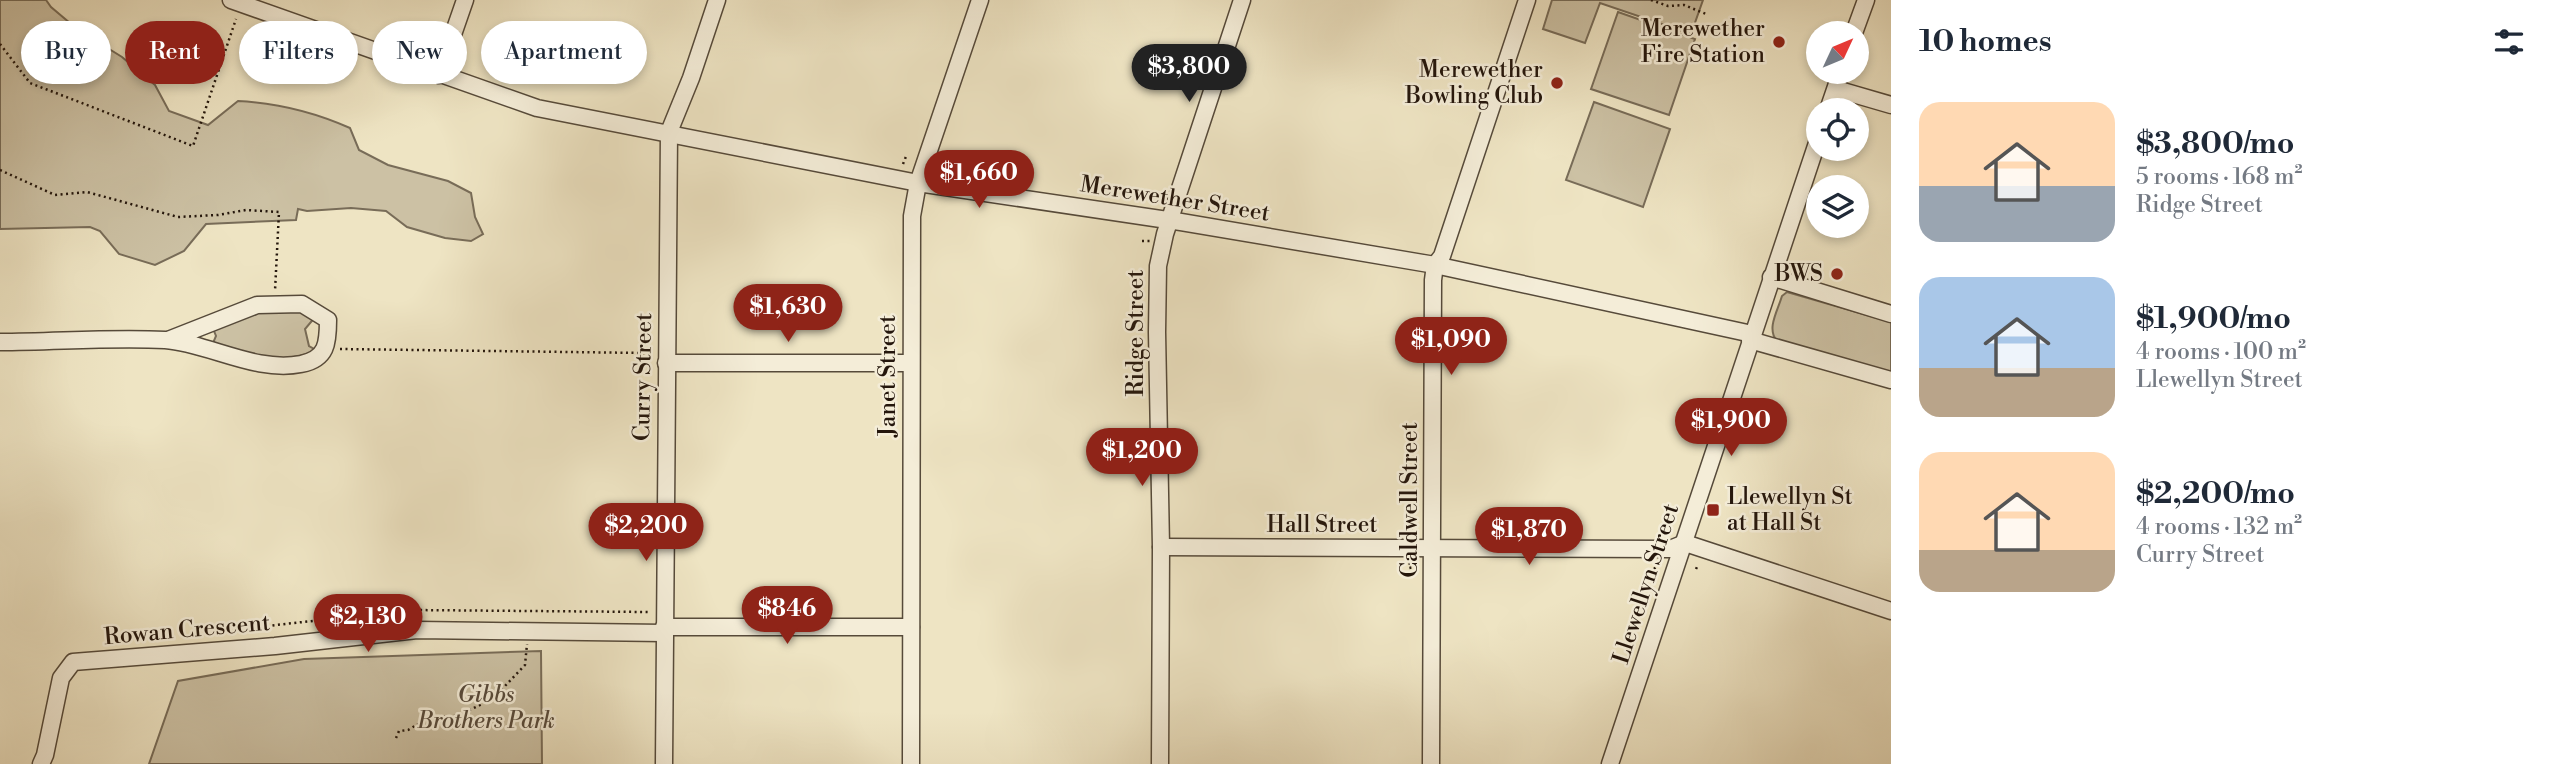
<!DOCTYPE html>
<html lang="en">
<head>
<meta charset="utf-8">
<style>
  :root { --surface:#fff; --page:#f6f6f7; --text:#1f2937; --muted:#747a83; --accent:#8f2418 }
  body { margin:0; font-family:"Libre Bodoni",serif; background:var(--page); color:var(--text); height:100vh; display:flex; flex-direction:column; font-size:26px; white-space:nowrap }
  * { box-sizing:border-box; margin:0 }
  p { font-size:23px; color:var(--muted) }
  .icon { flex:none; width:38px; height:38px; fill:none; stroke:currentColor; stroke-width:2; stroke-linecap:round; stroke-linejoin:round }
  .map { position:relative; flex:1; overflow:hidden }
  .details { display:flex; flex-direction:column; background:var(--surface); width:665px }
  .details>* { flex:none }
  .banner { position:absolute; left:21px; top:21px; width:665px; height:63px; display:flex; gap:14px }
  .needle { width:46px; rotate:46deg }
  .tools { position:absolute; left:1806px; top:21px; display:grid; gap:14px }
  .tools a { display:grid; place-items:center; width:63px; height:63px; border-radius:50%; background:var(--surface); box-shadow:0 4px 10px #0003; font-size:35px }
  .price { position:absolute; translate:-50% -60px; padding:0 16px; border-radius:24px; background:var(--accent); color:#fff; font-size:23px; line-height:46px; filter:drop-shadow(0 2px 4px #0008) }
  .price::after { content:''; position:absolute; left:50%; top:42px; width:21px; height:16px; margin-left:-10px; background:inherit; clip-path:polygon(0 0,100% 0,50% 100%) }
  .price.on { background:#222; color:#fff }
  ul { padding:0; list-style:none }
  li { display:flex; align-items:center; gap:21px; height:175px; padding:0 28px }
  li span { display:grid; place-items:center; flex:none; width:196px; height:140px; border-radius:21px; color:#555 }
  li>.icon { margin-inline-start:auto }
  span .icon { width:84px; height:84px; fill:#fffc; stroke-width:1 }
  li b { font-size:30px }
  h2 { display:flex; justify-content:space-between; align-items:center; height:84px; padding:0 28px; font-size:30px }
  .pill { padding:0 24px; border-radius:32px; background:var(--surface); box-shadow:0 4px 10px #0003; font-size:24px; line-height:63px }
  .pill.on { background:var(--accent); color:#fff }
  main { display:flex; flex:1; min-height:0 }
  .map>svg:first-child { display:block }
</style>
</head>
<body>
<main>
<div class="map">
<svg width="1891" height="764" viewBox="0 0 1891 764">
  <rect width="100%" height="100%" fill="#eee4c3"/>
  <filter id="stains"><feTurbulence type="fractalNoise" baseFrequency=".00286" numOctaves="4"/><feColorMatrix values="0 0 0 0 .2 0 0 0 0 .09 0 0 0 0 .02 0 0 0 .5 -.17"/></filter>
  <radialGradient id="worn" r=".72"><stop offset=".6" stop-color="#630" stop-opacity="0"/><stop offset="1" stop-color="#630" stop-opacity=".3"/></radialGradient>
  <g fill="#ccc1a4" stroke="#786c58" stroke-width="2">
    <path d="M0,0h46l5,7 26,22 45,28 33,28 14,26 39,14 30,-24c40,2 76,11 112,27l9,22 29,15 60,16 23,12 4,24 8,17 -12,7 -26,-3 -38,-11 -21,-16 -35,-3 -44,3 -9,-2 -2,11 -90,4 -22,27 -29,14 -36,-11 -19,-23 -10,-4 -90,2z"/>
    <path d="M1552,0h151l-12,34 -91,-31 -15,40 -42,-14z"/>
    <path d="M1618,12l77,27 -26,76 -78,-26z"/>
    <path d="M1594,102l76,27 -27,78 -77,-27z"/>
    <path d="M1787,292l104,30v50l-114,-31c-11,-12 1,-31 5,-45z"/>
    <path d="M274,311l33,1 9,4 -11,13 4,17 7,4c-35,18 -68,2 -103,-7l3,-7 -4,-10 46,-13z"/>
    <path d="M541,651l1,113h-393l29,-83 126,-22z"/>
  </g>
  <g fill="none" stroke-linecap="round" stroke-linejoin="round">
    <defs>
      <g id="minor">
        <path d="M231,0l306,108 381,75 263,39 254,43 317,69"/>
        <path d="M1854,33l12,-33"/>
        <path d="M439,75l26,-75"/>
        <path d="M1836,89l55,16"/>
        <path d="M1828,110l13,-38"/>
        <path d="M1771,277l120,37"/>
        <path d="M1750,340l141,40"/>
        <path d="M0,342c55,0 111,-5 165,-2 43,3 91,33 136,24 26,-5 27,-21 27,-44l-26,-16 -45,1 -89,35"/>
        <path d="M666,363h244"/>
        <path d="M1161,547l509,2 15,-6 206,68"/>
        <path d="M664,627h247"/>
        <path d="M41,764l4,-9 16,-77 12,-16 202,-16 142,-16 247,3"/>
        <path d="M664,764l5,-632 22,-54 26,-78"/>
        <path d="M911,764l1,-548 6,-33 62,-183"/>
        <path d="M1160,764l1,-217 -4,-215 1,-66 7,-32 77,-234"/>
        <path d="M1431,764l2,-484 2,-15 7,-9 85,-256"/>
        <path d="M1610,764l208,-624"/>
      </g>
    </defs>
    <use href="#minor" stroke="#564a3a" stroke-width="19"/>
    <g stroke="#24160c" stroke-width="2.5" stroke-dasharray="2 3.5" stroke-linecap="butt">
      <path d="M1651,0l17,6 16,-1 22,9"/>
      <path d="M0,44l30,39 163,63 43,-127"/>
      <path d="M903,164l4,-10"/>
      <path d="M0,170l55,25 32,-3 91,25 40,-2 28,-5 33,2 -4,79"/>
      <path d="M1142,241h8"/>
      <path d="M340,349l305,4"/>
      <path d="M1410,534v-5l4,2"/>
      <path d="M1410,563l-1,5 6,-1"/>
      <path d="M1654,569l3,-3"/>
      <path d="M1696,569l2,-4"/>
      <path d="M267,626l144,-16 238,2"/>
      <path d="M396,738l3,-7 9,-1 22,-13 27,-1 25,-12 22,-17 21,-22 2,-21"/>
    </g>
    <use href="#minor" stroke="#f4edd8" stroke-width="16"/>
  </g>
  <g fill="#8f2418" stroke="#f4edd8" stroke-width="2.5">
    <circle cx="1779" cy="42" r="7"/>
    <circle cx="1557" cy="83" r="7"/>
    <circle cx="1837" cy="274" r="7"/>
    <rect x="1706" y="503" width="14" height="14" rx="3.5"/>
  </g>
  <g text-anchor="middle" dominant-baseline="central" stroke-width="5" stroke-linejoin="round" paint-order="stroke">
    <g font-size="23" fill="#24160c" stroke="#f4edd8" text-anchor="end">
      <text x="1765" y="29">Merewether<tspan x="1765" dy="26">Fire Station</tspan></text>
      <text x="1543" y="70">Merewether<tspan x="1543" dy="26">Bowling Club</tspan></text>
      <text x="1823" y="274">BWS</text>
      <text x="1727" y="497" text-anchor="start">Llewellyn St<tspan x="1727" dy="26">at Hall St</tspan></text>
    </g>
    <g font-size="23" fill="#24160c" stroke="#f4edd8">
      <text transform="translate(1175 199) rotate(9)">Merewether Street</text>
      <text transform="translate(1136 333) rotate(-90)">Ridge Street</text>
      <text transform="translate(888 376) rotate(-90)">Janet Street</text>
      <text transform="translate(643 377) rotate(-89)">Curry Street</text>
      <text transform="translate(1410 500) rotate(-90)">Caldwell Street</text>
      <text x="1322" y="525">Hall Street</text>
      <text transform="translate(1646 584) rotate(-72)">Llewellyn Street</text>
      <text transform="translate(187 630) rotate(-5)">Rowan Crescent</text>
    </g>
    <g font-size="23" font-style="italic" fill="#56493a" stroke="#f4edd8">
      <text x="486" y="695">Gibbs<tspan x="486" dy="26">Brothers Park</tspan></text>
    </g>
  </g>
  <rect width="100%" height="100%" filter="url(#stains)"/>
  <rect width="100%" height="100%" fill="url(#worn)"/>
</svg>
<div class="tools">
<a><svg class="needle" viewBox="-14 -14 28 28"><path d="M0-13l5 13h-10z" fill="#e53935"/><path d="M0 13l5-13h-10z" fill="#747a83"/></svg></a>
<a><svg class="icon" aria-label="locate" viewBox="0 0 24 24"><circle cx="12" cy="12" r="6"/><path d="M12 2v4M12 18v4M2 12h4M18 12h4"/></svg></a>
<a><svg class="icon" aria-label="layers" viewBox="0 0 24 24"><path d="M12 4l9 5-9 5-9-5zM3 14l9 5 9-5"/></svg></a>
</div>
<b class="price on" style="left:1189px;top:104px">$3,800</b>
<b class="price" style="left:979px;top:210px">$1,660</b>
<b class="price" style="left:788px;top:344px">$1,630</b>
<b class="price" style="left:1451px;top:377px">$1,090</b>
<b class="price" style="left:1731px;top:458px">$1,900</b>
<b class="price" style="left:1142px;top:488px">$1,200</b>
<b class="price" style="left:646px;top:563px">$2,200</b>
<b class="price" style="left:1529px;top:567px">$1,870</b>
<b class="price" style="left:787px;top:646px">$846</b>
<b class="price" style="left:368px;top:654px">$2,130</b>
<div class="banner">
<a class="pill">Buy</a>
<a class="pill on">Rent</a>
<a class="pill">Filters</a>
<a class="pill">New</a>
<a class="pill">Apartment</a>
</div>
</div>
<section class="details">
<h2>10 homes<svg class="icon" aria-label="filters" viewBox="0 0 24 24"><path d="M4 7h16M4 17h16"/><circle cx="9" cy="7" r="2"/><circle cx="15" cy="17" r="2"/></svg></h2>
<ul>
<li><span style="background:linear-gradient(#ffd9b3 60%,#9aa5b1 0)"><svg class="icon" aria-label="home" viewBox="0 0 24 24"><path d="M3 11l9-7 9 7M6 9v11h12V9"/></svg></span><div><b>$3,800/mo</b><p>5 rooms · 168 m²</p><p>Ridge Street</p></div></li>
<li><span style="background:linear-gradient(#a9c7e8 65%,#b9a48a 0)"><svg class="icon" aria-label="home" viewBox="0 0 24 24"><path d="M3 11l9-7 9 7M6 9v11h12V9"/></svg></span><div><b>$1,900/mo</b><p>4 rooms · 100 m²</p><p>Llewellyn Street</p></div></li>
<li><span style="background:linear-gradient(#ffd9b3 70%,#b9a48a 0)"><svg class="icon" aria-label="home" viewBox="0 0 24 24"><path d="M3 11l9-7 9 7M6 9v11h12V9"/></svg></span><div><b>$2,200/mo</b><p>4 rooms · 132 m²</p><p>Curry Street</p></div></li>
</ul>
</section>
</main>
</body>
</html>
